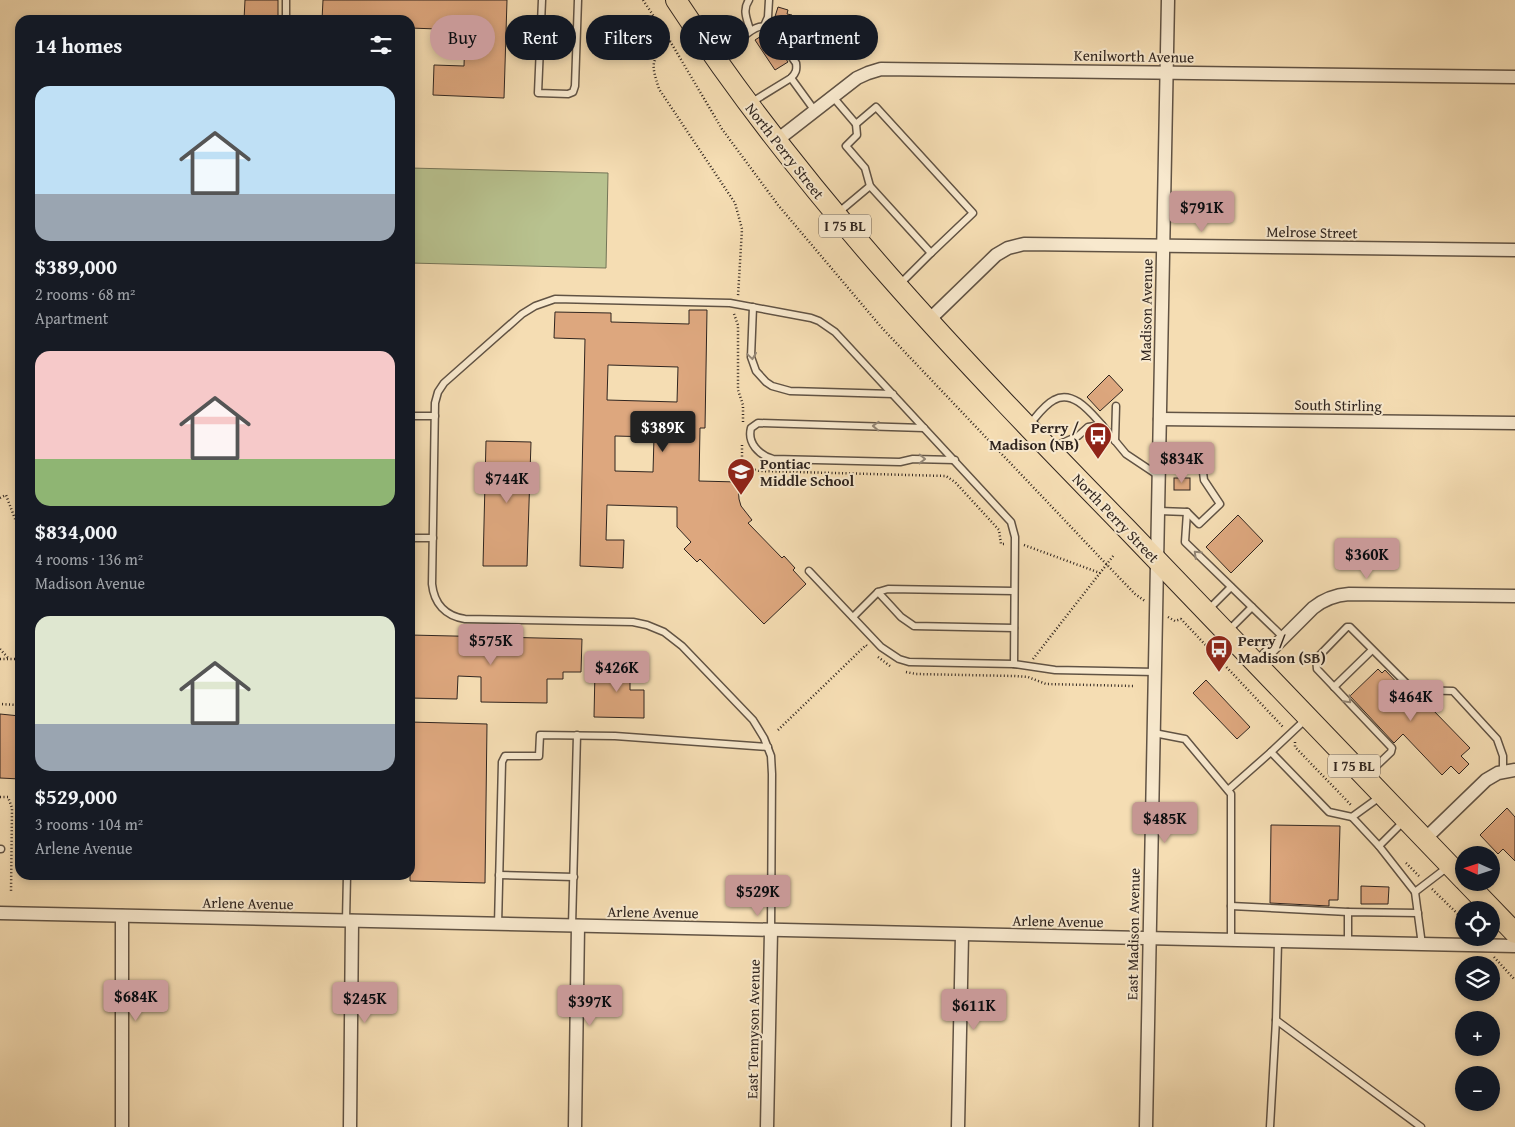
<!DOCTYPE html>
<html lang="en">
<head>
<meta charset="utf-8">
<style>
  :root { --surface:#171b24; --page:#242831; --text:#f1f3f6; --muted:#9ea1a6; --accent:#c59692 }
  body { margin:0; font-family:"Gentium Book Plus",serif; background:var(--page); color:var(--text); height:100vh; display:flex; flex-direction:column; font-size:19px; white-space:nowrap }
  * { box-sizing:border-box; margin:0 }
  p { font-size:16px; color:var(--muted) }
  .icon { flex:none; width:28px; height:28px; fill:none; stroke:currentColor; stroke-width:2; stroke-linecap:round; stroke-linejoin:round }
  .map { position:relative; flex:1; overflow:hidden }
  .details { position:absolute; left:15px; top:15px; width:400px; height:865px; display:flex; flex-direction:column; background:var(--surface); border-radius:15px; box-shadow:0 2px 8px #0003 }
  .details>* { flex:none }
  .hud { position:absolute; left:430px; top:15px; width:475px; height:45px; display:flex; gap:10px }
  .needle { width:32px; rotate:273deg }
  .controls { position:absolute; left:1455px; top:846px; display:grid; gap:10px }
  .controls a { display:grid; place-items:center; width:45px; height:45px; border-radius:50%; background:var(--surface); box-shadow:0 2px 8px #0003; font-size:25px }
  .price { position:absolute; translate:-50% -42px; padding:0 11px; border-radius:5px; background:var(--accent); color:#111; font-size:16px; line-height:32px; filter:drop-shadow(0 1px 2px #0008) }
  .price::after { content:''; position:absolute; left:50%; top:30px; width:15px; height:11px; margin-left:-8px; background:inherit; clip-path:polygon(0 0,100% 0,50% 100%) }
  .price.current { background:#222; color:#fff }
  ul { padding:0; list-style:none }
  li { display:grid; align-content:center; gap:10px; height:265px; padding:0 20px }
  li span { display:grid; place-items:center; height:155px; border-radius:15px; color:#555 }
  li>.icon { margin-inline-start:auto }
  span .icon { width:90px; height:90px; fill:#fffc; stroke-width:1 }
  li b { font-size:21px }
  h2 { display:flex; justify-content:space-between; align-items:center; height:60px; padding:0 20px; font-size:21px }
  .pill { padding:0 18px; border-radius:22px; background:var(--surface); box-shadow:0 2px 8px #0003; font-size:18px; line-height:45px }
  .pill.current { background:var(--accent); color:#111 }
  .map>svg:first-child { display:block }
</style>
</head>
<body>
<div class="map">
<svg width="1515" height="1127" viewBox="0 0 1515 1127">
  <rect width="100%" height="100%" fill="#f5ddb3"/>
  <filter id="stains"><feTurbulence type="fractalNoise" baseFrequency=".004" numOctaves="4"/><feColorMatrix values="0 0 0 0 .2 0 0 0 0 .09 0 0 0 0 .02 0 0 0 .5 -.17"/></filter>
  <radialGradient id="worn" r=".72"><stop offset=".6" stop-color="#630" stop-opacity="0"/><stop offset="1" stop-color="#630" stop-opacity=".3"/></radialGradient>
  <path fill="#b8c28f" stroke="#747457" d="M410,168l198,5 -2,95 -196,-5z"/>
  <g fill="#dda77e" stroke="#30251f" fill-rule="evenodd">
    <path d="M245,0h33v20h-34z"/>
    <path d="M323,0h184l-3,98 -71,-3 1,-30 30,1 1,-36 -55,-2v-8h-88z"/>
    <path d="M778,7l10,3 -1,4 5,1 -3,12 -16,-4z"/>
    <path d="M766,33l7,7 15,22 -13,8 -20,-30z"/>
    <path d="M689,310h18l-2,118h-5l-1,53 39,1 1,17 2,7 11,14 -4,3 34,35 2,-2 11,12 -2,2 13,14 -42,40 -64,-65 -3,3 -13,-13 7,-7 -14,-15v-20l-70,-2 -1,35h18l-1,28 -43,-2 5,-227 -31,-1 1,-26 56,1v9l78,2zM608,365l70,2 -1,35 -70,-2zM615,436l39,1 -1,35 -38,-1z"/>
    <path d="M1109,375l14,15 -23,21 -13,-14z"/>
    <path d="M486,441l45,1 -4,124h-44z"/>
    <rect x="1174" y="478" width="16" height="12"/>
    <path d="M1238,515l25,26 -32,32 -25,-26z"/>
    <path d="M410,635l172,4 -1,33h-18v7h-16v24l-66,-1v-25l-23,-1 -1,23 -47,-1z"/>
    <path d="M619,656h11v34h14v28l-50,-1 1,-47h24z"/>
    <path d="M1378,669l4,4 3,-3 40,42 5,-5 40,41 -9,8 8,8 -10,10 -8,-8 -9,9 -39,-41 -9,9 -44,-47z"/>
    <path d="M1206,680l44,47 -13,12 -44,-46z"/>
    <path d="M0,714l20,2v63l-20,-1z"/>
    <path d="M410,722l77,2 -2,159 -75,-2z"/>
    <path d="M1507,808l8,9v44l-12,-12 -5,5 -18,-19z"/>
    <path d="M1271,825l69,1 -2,74h-9v6l-59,-3z"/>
    <path d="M1361,886l28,1 -1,17h-27z"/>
  </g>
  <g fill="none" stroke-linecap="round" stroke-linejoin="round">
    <defs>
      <g id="service">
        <path d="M542,0l-4,93 30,1 5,-2 2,-6 3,-86"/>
        <path d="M749,0c-7,10 -2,19 1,30"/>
        <path d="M286,20v-20"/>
        <path d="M764,26l4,-9 1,-17"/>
        <path d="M721,58c8,-7 32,-36 44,-31 10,3 24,27 31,36 1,7 0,10 -5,15l-39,24"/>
        <path d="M791,78l24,33"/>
        <path d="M833,97l23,27 20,-17 97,106 -42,40"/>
        <path d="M856,124l1,11 -11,11 19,22 5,18"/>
        <path d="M839,212l31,-26 61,67 -31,31"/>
        <path d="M753,307l-2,50 5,14 10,11 6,4 18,5 103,3"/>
        <path d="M410,416h25"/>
        <path d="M1029,425c7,-8 15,-20 25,-25 19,-11 37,13 48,25"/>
        <path d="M924,428l-166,-5 -7,5c-4,15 8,27 22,31l127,3 13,-3 42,1"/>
        <path d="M1115,441l1,-35"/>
        <path d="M1053,447l25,-11 10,-9 14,-2 24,29 33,22"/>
        <path d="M1159,511l28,1 12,12 21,-20 -16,-24 -3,-23 -41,-2"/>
        <path d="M1187,512l-2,30 99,96"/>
        <path d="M410,538h23"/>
        <path d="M809,571l72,76 18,12 10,3 105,2 41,6 101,2"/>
        <path d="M878,592l23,25 13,9 100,2"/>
        <path d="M1209,609l22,-22"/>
        <path d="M853,617l25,-25 10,-3 126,2"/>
        <path d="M1228,631l24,-24"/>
        <path d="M1334,687l38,-37"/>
        <path d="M1306,719l-35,33 58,60 23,5 29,-21"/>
        <path d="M1154,733l31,6 46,55v147"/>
        <path d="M1368,774l23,-22 1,-4 -75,-79 -1,-10 31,-32h3l63,63 40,1 44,48 6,17v16"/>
        <path d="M1228,790l43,-38"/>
        <path d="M1352,817l27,29 26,-26"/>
        <path d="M1379,846l36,46 34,-26"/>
        <path d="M0,849h1"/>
        <path d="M499,875l75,2"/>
        <path d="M1415,892l7,53"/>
        <path d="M1231,906l117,6"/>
        <path d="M346,921l1,-46"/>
        <path d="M498,925l4,-163 3,-6h34l1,-21 75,1 153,11"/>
        <path d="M572,926l5,-191"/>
        <path d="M771,931l1,-157 -1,-18 -7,-18 -11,-18 -71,-74 -18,-14 -17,-7 -14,-3 -168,-3c-20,-3 -31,-16 -33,-35l3,-181 3,-11 6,-9 78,-69 13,-8 20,-7 175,4 81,15 8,3 16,11 176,190 4,15 -1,127"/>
        <path d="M1278,942l-2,78 145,107"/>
        <path d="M1348,943v-31l70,1"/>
        <path d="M1270,1127l6,-107"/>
      </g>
      <g id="minor">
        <path d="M776,141l81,-63 11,-5 13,-4 634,8"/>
        <path d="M928,321l68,-66 12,-7 16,-4 491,6"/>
        <path d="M1160,419l355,4"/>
        <path d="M1257,664l56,-56c11,-9 22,-13 36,-14l166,2"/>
        <path d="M1425,839l61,-59 12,-7 17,-3"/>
        <path d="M0,913l1515,33"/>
        <path d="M122,916v211"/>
        <path d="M350,1127l2,-206"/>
        <path d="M575,1127l3,-201"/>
        <path d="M767,1127l4,-196"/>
        <path d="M958,1127l4,-192"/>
        <path d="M1146,1127l22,-1127"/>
      </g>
      <g id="primary">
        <path d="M676,0c128,196 288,362 450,528 113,117 226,234 338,352"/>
        <path d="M1466,882l49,51"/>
      </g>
    </defs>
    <use href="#service" stroke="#615344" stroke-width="9"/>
    <use href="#minor" stroke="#615344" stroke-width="15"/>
    <use href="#primary" stroke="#30251f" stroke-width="22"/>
    <g stroke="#30251f" stroke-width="2.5" stroke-dasharray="1 2.5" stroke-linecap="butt">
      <path d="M643,0l27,41 52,88 56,76 104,123 228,240 25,26 10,7"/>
      <path d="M670,41c-20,20 -19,22 -11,48l76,114 7,26 -4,67"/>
      <path d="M734,314l4,11v65l5,15v19"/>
      <path d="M742,445v22l18,4 186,5 9,6 44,48 2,14h5"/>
      <path d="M0,498l6,-3 14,37"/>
      <path d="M1024,545l76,28"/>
      <path d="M18,615l2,-64"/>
      <path d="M1168,617l7,4 6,-2 103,109"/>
      <path d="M0,649l9,10"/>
      <path d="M878,657l12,9"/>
      <path d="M0,659h17v46l-17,-1"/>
      <path d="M17,659l1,-44h2"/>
      <path d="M1033,659l81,-104"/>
      <path d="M906,672l10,2 98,2 14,1 18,7 87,2"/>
      <path d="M778,730l88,-85 1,1"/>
      <path d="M1295,742v5l57,59"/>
      <path d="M0,797h8l4,11 -1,84"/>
      <path d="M1406,863l13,13"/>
      <path d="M1432,889l32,31"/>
      <path d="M1494,957l21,23"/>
    </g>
    <use href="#service" stroke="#f8e9ce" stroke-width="6"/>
    <use href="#minor" stroke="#f8e9ce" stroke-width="12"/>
    <use href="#primary" stroke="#f5ddb3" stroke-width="20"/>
  </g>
  <defs><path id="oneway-chevron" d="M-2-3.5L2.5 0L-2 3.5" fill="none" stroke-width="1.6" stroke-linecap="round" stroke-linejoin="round" transform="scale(1.25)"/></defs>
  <g stroke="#948776">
    <use href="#oneway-chevron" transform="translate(752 356) rotate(82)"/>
    <use href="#oneway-chevron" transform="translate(876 426) rotate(-178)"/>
    <use href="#oneway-chevron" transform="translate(922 459) rotate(1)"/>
    <use href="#oneway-chevron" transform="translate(1197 554) rotate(-136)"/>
    <use href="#oneway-chevron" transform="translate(1348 700) rotate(47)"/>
  </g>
  <defs>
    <symbol id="bus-pin" viewBox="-11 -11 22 30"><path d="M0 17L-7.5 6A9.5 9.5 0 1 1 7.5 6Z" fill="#8f2418" stroke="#f8e9ce"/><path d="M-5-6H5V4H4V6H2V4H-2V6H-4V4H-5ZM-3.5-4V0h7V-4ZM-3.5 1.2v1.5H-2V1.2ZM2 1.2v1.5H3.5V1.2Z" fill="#fff"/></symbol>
    <symbol id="school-pin" viewBox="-11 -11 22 30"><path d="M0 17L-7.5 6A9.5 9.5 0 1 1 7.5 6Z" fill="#8f2418" stroke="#f8e9ce"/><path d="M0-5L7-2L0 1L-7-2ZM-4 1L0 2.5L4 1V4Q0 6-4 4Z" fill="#fff"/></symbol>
  </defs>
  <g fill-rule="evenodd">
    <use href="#bus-pin" x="1082" y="420" width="32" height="43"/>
    <use href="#school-pin" x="725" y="456" width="32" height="43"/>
    <use href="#bus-pin" x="1203" y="633" width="32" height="43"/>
  </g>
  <g text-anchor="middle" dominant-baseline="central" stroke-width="4" stroke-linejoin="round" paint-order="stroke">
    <g fill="#f8e9ce" stroke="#6c6054" stroke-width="1">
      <rect x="819" y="214.5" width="52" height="23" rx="4"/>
      <rect x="1328" y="754.5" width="52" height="23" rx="4"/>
    </g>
    <g font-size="14" font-weight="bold" fill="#30251f">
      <text x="845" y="226">I 75 BL</text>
      <text x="1354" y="766">I 75 BL</text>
    </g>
    <g font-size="15" fill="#30251f" stroke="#f8e9ce">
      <text transform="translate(1134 56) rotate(1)">Kenilworth Avenue</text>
      <text transform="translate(785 151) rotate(52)">North Perry Street</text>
      <text transform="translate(1312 232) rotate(1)">Melrose Street</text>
      <text transform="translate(1146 310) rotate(-89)">Madison Avenue</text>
      <text transform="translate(1338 405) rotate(1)">South Stirling</text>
      <text transform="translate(1116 518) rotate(46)">North Perry Street</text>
      <text transform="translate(248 903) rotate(1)">Arlene Avenue</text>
      <text transform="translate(653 912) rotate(1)">Arlene Avenue</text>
      <text transform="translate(1058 921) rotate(1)">Arlene Avenue</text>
      <text transform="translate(1133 934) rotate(-89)">East Madison Avenue</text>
      <text transform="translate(753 1029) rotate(-89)">East Tennyson Avenue</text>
    </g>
    <g font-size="15" font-weight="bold" fill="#30251f" stroke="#f8e9ce" text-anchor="start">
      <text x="1079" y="427" text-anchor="end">Perry /<tspan x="1079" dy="17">Madison (NB)</tspan></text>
      <text x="760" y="463">Pontiac<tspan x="760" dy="17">Middle School</tspan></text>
      <text x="1238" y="640">Perry /<tspan x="1238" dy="17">Madison (SB)</tspan></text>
    </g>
  </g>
  <rect width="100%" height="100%" filter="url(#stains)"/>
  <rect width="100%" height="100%" fill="url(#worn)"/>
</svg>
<div class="controls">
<a><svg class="needle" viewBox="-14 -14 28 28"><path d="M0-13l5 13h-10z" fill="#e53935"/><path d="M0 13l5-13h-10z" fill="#9ea1a6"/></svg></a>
<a><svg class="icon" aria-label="locate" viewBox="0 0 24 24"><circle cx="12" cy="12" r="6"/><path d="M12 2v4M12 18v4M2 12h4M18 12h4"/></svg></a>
<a><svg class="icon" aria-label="layers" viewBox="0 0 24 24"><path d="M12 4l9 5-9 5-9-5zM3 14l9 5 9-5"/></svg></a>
<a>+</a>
<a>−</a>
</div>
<b class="price" style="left:1202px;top:233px">$791K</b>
<b class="price current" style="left:663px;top:453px">$389K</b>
<b class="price" style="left:1182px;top:484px">$834K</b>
<b class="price" style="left:507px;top:504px">$744K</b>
<b class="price" style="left:1367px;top:580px">$360K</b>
<b class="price" style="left:491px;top:666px">$575K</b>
<b class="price" style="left:617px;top:693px">$426K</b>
<b class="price" style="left:1411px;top:722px">$464K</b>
<b class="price" style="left:1165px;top:844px">$485K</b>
<b class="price" style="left:758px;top:917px">$529K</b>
<b class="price" style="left:136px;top:1022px">$684K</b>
<b class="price" style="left:365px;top:1024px">$245K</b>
<b class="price" style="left:590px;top:1027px">$397K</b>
<b class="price" style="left:974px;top:1031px">$611K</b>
<div class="hud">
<a class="pill current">Buy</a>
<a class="pill">Rent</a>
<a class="pill">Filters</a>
<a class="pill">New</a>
<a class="pill">Apartment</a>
</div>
<section class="details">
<h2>14 homes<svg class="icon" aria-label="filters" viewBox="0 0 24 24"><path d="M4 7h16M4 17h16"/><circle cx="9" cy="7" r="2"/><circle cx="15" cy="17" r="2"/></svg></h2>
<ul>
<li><span style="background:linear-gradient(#bfe0f5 70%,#9aa5b1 0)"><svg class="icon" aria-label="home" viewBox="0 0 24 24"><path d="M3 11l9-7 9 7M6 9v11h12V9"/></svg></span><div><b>$389,000</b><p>2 rooms · 68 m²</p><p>Apartment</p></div></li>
<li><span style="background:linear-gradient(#f6c9c9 70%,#8fb573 0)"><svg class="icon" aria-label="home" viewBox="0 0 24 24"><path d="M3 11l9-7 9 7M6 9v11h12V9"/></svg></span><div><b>$834,000</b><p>4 rooms · 136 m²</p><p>Madison Avenue</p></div></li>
<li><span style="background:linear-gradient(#dfe7d0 70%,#9aa5b1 0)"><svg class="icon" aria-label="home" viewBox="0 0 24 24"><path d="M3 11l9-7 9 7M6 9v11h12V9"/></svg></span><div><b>$529,000</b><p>3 rooms · 104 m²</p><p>Arlene Avenue</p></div></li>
</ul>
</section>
</div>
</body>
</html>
